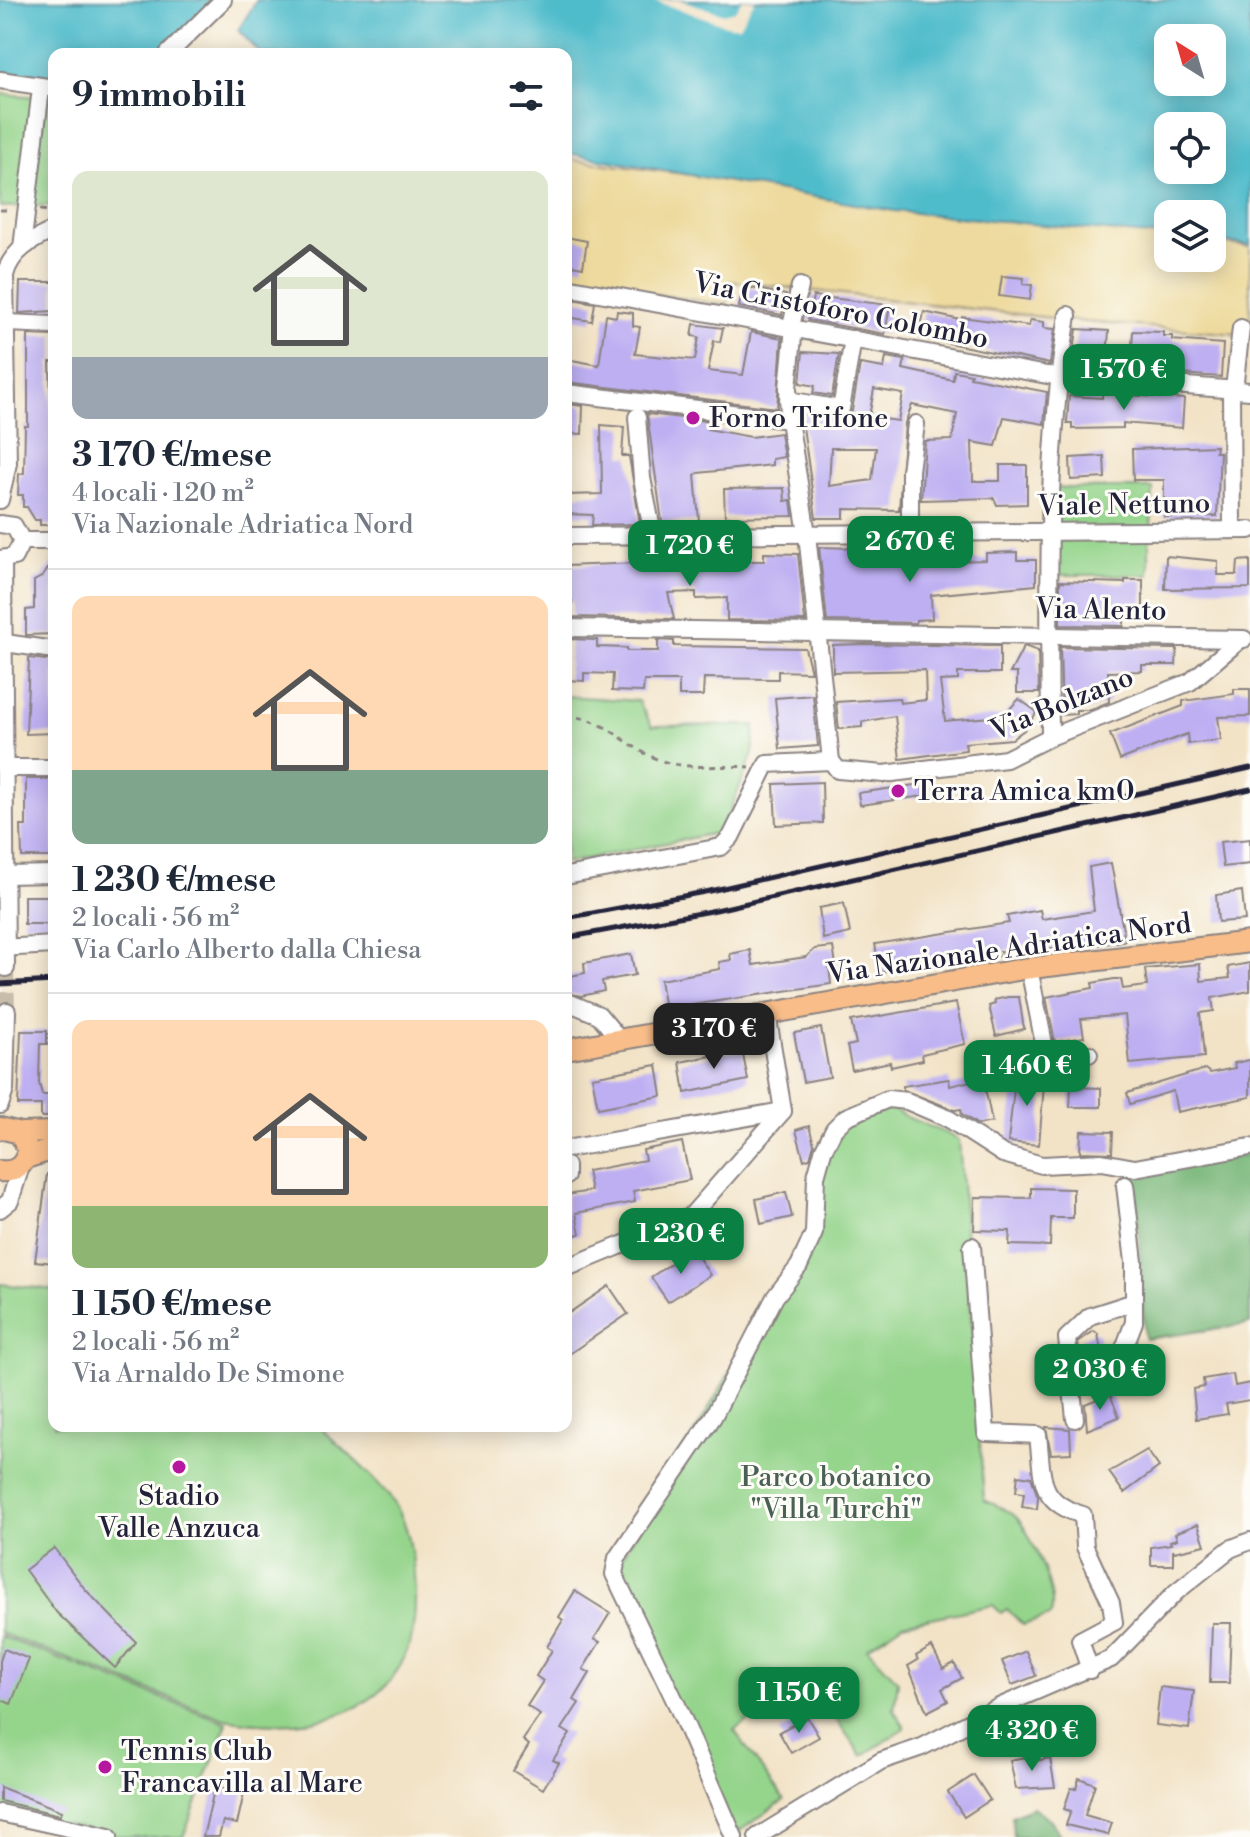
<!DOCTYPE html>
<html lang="it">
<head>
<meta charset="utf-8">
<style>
  :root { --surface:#fff; --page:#f6f6f7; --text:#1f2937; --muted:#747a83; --line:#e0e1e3; --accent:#0b8043 }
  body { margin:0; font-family:"Libre Bodoni",serif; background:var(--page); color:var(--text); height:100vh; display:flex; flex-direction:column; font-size:30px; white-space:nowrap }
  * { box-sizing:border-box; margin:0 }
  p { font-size:26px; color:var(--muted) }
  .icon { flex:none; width:44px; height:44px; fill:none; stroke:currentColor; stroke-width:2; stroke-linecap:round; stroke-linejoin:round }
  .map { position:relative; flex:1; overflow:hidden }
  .sheet { position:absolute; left:48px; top:48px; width:524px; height:1384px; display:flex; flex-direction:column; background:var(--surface); border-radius:16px; box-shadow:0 4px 20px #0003 }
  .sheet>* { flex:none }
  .needle { width:52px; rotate:323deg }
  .fabs { position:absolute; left:1154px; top:24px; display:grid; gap:16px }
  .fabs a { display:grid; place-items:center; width:72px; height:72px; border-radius:16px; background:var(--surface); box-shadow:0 4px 20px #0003; font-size:40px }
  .price { position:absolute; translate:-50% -68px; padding:0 18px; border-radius:16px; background:var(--accent); color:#fff; font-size:26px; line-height:52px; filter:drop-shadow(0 2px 4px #0008) }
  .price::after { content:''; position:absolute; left:50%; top:48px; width:24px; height:18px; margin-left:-12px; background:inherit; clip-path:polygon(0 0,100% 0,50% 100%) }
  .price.active { background:#222; color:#fff }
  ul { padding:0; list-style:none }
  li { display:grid; align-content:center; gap:16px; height:424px; padding:0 24px }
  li+li { border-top:2px solid var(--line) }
  li span { display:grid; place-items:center; height:248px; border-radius:16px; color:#555 }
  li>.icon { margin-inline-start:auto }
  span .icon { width:144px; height:144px; fill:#fffc; stroke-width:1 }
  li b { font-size:34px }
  h2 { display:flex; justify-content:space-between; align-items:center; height:96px; padding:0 24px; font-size:34px }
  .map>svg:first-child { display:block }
</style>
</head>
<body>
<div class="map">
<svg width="1250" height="1837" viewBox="0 0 1250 1837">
  <rect width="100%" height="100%" fill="#fdfcf7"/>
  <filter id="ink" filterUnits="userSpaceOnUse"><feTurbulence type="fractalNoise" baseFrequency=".0125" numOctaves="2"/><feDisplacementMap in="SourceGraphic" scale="16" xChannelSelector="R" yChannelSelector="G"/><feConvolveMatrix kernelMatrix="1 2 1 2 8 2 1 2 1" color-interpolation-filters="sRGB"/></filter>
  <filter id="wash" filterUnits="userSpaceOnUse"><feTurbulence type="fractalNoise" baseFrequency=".006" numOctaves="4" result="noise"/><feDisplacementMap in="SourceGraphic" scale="32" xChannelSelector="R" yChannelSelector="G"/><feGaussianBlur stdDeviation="1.8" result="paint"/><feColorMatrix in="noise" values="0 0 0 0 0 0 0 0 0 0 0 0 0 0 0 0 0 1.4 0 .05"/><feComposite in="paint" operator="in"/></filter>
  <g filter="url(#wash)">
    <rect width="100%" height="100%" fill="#f2e3c7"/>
    <g fill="#94d48b" stroke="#5b7b63" stroke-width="2">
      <path d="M0,94l54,4v107l-54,2z"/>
      <path d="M1054,488h99l-2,40 -99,2z"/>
      <path d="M1149,536v39h-98v-38z"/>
      <path d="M566,696l72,5 14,25 103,-1 -2,29 -32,78 -155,31z"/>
      <path d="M881,1101c22,19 52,24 78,39l25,360c11,5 24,9 33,18 14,15 43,80 33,98l-27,9 -16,-16 -6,4 -8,-8 -90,19 -36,24 31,33 -4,29 11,18 -43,28 -41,-58 -12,-5 -6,-8 -69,45 50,70 -53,37 -114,-271 193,-331 19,-104z"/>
      <path d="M0,1284l54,6v136h265c20,20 69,62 80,85 13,26 15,55 16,84 3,116 -95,141 -191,124l-224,-86z"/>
      <path d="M0,1636l227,87 -44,114h-57l-126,-26z"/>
    </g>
    <g fill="#77b677" stroke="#4c6c59" stroke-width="2">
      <path d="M1250,1153v171l-105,15 -10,-165 73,-10z"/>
      <path d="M1033,1807l18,13 10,17h-48l-1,-21z"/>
    </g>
    <path fill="#eeda9e" stroke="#887e6c" stroke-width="2" d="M566,159l602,77v22h44v-16l38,5v88l-164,-13 -357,-41 -2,24 -161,-25z"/>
    <g fill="#50bccb" stroke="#396f83" stroke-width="2" fill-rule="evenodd">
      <path d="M0,0h214l-45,47 -12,7h-103v26l-54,-8z"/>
      <path d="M257,0h993v245l-38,-4v-27h-44v23l-274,-26 -328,-58v-99h-305l-23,-24zM1168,38h44v44h-44zM1168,126h44v44h-44z"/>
    </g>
    <path fill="#f2e3c7" d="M652,0h29l43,14 11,-3 7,-11h13l-16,26h-10z"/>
    <g id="blocks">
      <g fill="#bdaff2" fill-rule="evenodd">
        <path d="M566,237l21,4 -4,26 -17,-3z"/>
        <path d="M1002,276l22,2 -1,6 9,1 -2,15 -31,-4z"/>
        <path d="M20,282h34v29l-35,2z"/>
        <path d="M743,286l43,9 -4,20 -43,-8z"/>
        <path d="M813,296l77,9 -5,29 -77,-14z"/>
        <path d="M566,298l29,5 -3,18 -26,-4z"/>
        <path d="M617,311l16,2v13l7,1 -5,27 60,6 4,-23 -7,-1 2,-12 29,4 -3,14 -6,-1 -6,30 35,4 8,-43 31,6 -5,70 -211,-26v-23l33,6 7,-50 10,2z"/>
        <path d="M924,312l37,8 1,-3 67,9 1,-6 14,2v6l11,1 -5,35 -131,-27z"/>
        <path d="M1077,329l32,2 -3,38 -34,-3z"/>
        <path d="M1133,331l30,1v4h9v4l51,4 -2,33 -68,-5v-6l-22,-1z"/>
        <path d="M28,335l26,1v26h-4l4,163h-14v-5h-5l-8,-13h-4v-12h-5l1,-21 5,-1 1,-47h3z"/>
        <path d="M803,352l36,2 -7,42 -19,-3 2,-7 -15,-3z"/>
        <path d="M886,357l19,3 -2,9 50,11 1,-9 17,3 -1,3 77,15 -3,32 -40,-7 -8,29 -24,-4 1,39h27v-16h27v39l-30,1 -3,-7 -73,2 4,-59 27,-1 5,-26 -45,-9 -7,18 -6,87 -55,-1v9h-28l-15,-105 45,6 6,-8 8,-47 24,4zM874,389l29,5 -5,27 -29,-4zM831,448h45l-4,32 -43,6z"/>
        <path d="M1102,393l82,6 -2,29 -59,-5v5l-51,1v-6h-5l2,-27 33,2z"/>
        <path d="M566,404l17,2 -1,28 -16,-1z"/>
        <path d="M647,414l61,7 -1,8 44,8 29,-4 4,24 -12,2v6l-74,8 -3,2 4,46 -37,1z"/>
        <path d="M601,425l23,2 -2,29h7l11,68 -48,1 1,-10 -27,-1v-19l36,-1z"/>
        <path d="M1216,446l-1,6h5l-3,64 -53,1v-37h-31l-1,-31z"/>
        <path d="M1104,456l1,22 -34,2 -1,-22z"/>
        <path d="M784,488l1,13 6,-1 2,16 -68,1 -1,-28z"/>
        <path d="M819,547l34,1v10h34l-1,4 68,-4 1,3 31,-1v-7l31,-1v8h19v25l-105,10 1,24 -16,1v3l-89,-2z"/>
        <path d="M764,553l34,1 7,67 -78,-1v-22l-31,1v-7l-28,1 6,26 -102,-2v-17h-6v-34l72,-3v9h30v-11l39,-4v4h57z"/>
        <path d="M1166,556l52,5v14h19l1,-14 12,-1v28l-85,1z"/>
        <path d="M54,560v74l-28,1v-25l8,-1v-28l9,-5z"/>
        <path d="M1125,580h18v33l-19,-1v14l-64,-1v-44l65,2z"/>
        <path d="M570,639l27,1v7l30,1v3h31v-11l16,1v5l131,2 6,24 -33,-1v8l-74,-1 -1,18h-24v-15h-35l-1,11 -31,-1 1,-17 -29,-1v8l-16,-1z"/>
        <path d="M864,644l136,2v27h-42v7l-18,1 5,40 58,-5 16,-17 18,13 -13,18 -12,9 -47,4 1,7 -66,9 -5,-43 -33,6v5l-23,2 -3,-27 63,-4 1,5 26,-3 -1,-30 -92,2v-27z"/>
        <path d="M1024,646l14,5 1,42h-22v-20h-7z"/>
        <path d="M1060,647l117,2 -1,16h-34v6l-34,1 1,30 -20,8h-13v4l-14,1z"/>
        <path d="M29,658l25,3v72l-28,1z"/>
        <path d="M1234,689h16v27l-32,1 3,23 -33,4 -1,-10 -67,26 -10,-26 73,-28v-5l51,-7z"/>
        <path d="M813,695l5,51 -38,3 -5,-51z"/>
        <path d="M26,779h28v78h-32l-1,-31h5z"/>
        <path d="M822,782l1,41 -47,2 -2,-41z"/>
        <path d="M922,784l2,12 -64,9 -2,-12z"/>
        <path d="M1250,839v25l-27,3 -3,-25z"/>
        <path d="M1111,863l14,78 -35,5 -1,-5 -41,9 -1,-8 -47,10 1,4 -121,16 -5,-28 134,-21 -2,-7 33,-6 2,9 52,-8 -5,-44z"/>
        <path d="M1242,891l3,29 -27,2 -2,-27z"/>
        <rect x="24" y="896" width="26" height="28"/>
        <path d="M844,903l6,30 -27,6 -4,-31z"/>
        <path d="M833,947l3,18 -7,1 2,18 -166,25 -5,-29 60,-11 -1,-7 12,-2 -1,-6 20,-4 3,15 53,-8 9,-8z"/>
        <path d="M631,954l4,21 -33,6 2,10 -23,5 -15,-3v-16l19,-4 -1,-10z"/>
        <path d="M1250,963v28l-38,7 2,13 -14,2 4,44 -74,7 -5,-49 -44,4 3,18 -29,5 -9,-45 47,-9 -1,-5 22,-4h7l2,10 24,-3 -2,-17 55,-5 1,17 29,-3 -2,-11z"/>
        <path d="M1008,997h11l5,32 -28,7 -7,-30 6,-2 -1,-4z"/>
        <path d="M956,1003l9,41 -43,10 1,6 -32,7 -1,-5 -38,8 -5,-24 9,-2 -5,-23z"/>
        <path d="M821,1028l9,49 -27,5 -9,-49z"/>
        <path d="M21,1031h26v13h-7l-1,39 3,12h12v22h-13v-12h-23z"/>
        <path d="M742,1050l6,30 -63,13 -5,-31z"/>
        <path d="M1250,1060v37l-73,15 -4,-21 -43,13 -3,-11 78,-24 5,4 25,-5 -1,-5z"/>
        <path d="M657,1065l5,31 -64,12 -6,-31z"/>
        <path d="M1016,1070l29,3 -6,72 -31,-3z"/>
        <path d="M983,1078l9,44 -14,3 -16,-11 -1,-5 -6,1 -52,-20v-4l46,-7 1,7z"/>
        <path d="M1071,1087l30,1v19h-31z"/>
        <path d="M809,1126l5,18 -4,14 -6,2 -8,-30z"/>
        <path d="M1081,1131l32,1 -1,21 -32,-1z"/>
        <path d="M682,1142l8,38 -57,11 2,11 -59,11 4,21 -14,3v-42l25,-4 -4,-20 58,-11 -2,-10z"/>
        <path d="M47,1174h7v89l-19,-2z"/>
        <path d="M1031,1188l42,1v29h-22l-1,28 -41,-1 1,-14 -36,-1 1,-33 56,1z"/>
        <path d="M786,1192l6,25 -31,7 -5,-25z"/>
        <path d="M693,1249l17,26 -42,27 -17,-25z"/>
        <path d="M609,1286l19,28 -62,42v-41z"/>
        <path d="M1094,1331l4,3 5,28 -22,4 -3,-24z"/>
        <path d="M1233,1374l2,12 15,-3v17l-24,4 2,10 -32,5 -3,-30 11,-2 -1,-8z"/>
        <path d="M1110,1394l9,23 -32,13 -2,-26z"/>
        <path d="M1046,1427l24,2 1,24 -20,1z"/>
        <path d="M1147,1450l12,17 -35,26 -15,-21z"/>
        <path d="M1018,1475l13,2 7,20 -1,12 -15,-2 2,-14 -8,-1z"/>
        <path d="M1198,1524l7,21 -31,7 -1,-3v16h-22v-18l20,-3 -1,-3 7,-2 -2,-6z"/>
        <path d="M54,1548l31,41 51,53 -21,26 -58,-55 -32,-43z"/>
        <path d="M575,1591l35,22 -16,26 6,3 -17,27 7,4 -16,27 5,3 -17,26 8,5 -17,26 6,3 -16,26 -30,-18 16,-26 -6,-5 17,-25 -13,-9 16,-25 -7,-5 16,-26 -5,-3 16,-27 -4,-3z"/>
        <path d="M1212,1623h19l-2,60h-19z"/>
        <path d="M932,1647l11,22 11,-6 8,15 -20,11 6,12 -21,11 -19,-46 10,-6 -2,-4z"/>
        <path d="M4,1649l25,10 -18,45 -11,-5v-38z"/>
        <path d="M1026,1651l10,25 -24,9 -10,-24z"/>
        <path d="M1160,1687l34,4 -5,38 -33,-4z"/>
        <path d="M807,1717l12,20 -28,16 -12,-21z"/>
        <path d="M1030,1756l1,6 19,-4 5,29 -39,2 -6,-29z"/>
        <path d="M974,1775l16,25 -26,17 -16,-25z"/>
        <path d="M1079,1778l16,6 -10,31 27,8 -4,12 -42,-10 5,-14 -7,-2 7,-21 5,1z"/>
        <path d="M215,1786l29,7 -7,31 -14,-3 -4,16h-16z"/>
        <path d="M0,1787l62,24 -2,4 -60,-14z"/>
      </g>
    </g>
  </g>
  <g filter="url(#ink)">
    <use href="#blocks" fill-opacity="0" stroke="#8a8281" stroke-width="2"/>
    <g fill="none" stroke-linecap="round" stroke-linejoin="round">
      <g stroke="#c8bcab" stroke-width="16" stroke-dasharray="16 8" stroke-linecap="butt">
        <path d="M6,968l1,43"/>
        <path d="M566,1021l7,-1"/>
      </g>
      <defs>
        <g id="minor">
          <path d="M168,54l55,-54"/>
          <path d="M0,80l54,8"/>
          <path d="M22,248l19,-160"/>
          <path d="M566,287l481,88 203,16"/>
          <path d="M7,323l47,2"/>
          <path d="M791,327l9,-41"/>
          <path d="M794,327l-6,61 1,32 18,114 24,227"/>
          <path d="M1231,389l1,141"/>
          <path d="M1234,389l7,-61"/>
          <path d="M566,393l223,27"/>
          <path d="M788,400l53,9 12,-70"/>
          <path d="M637,417l5,61 11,57"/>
          <path d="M0,500l8,-37 -3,-188c6,-24 27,-35 49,-45"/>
          <path d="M0,524l14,2 8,15 -8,16 -14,2"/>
          <path d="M910,533v-62l6,-47"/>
          <path d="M566,536l684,-6"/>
          <path d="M22,541h32"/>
          <path d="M3,560l3,408"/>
          <path d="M566,628l678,11"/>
          <path d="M5,643l49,7"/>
          <path d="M1050,737c-1,-141 -5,-282 18,-422"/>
          <path d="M4,768h50"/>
          <path d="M5,875l49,-1"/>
          <path d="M566,876l155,-29 10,-10 36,-73 64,-3 7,9 46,4 122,-15 44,-22 140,-55 51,-43"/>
          <path d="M0,948l54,-3"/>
          <path d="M1029,968l17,86h43"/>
          <path d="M570,1003l29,12 20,24"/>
          <path d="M0,1105l5,-15 2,-79"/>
          <path d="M566,1149l217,-38 -16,-98"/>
          <path d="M566,1166v10"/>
          <path d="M0,1209l10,-8 11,-35"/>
          <path d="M972,1246l14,187 52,2c5,42 -1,67 45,80l2,32 26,56 3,19 -34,18 10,30"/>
          <path d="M566,1268l124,-51 93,-106"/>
          <path d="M1123,1351l11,-29v-60l-9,-77"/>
          <path d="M1075,1419l-8,-81 23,-22 44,-14"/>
          <path d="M0,1813l109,24"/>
          <path d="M734,1837l-57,-132 -63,-131 3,-16 96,-141 62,-120 24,-31 15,-33 2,-57 7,-25 11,-22 12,-12 42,-18 19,2 42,18 54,35 39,11 60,-3 33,6 115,-21"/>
          <path d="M757,1837l124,-76 41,-14 77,-40 112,-48 65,-67 54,-43 20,-8"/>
        </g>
        <g id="major">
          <path d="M566,1049l457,-80 227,-27"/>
          <path d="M0,1128l20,5 8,18c-4,15 -13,22 -28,20"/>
          <path d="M20,1133l34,-1"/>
          <path d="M26,1158l28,-9"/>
        </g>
      </defs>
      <use href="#minor" stroke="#8a8281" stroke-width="20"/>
      <use href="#major" stroke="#8a8281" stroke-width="24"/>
      <g stroke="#8a8281" stroke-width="3" stroke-dasharray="6 6" stroke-linecap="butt">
        <path d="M0,210h12"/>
        <path d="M40,210l14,1"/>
        <path d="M566,716c44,2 60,33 96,45 27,9 59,4 88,6"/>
      </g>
      <use href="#minor" stroke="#fff" stroke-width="16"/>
      <use href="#major" stroke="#f8bd89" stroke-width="20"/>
      <g stroke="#22223b" stroke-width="5">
        <path d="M566,918l144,-27 540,-123"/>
        <path d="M566,938l150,-28 534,-121"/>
        <path d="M0,984l54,-3"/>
      </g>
    </g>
  </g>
  <g fill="#b5179e" stroke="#fdfcf7" stroke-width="3">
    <circle cx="693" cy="418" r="8"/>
    <circle cx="898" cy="791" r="8"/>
    <circle cx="179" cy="1467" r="8"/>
    <circle cx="105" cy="1767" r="8"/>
  </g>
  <g text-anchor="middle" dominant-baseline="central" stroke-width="6" stroke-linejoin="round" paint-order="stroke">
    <g font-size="28" fill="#22223b" stroke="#fdfcf7">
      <text transform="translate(841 311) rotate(11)">Via Cristoforo Colombo</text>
      <text transform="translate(1124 505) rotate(-1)">Viale Nettuno</text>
      <text transform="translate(1101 610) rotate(1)">Via Alento</text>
      <text transform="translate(1062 704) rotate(-22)">Via Bolzano</text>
      <text transform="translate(1009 949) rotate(-8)">Via Nazionale Adriatica Nord</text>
    </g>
    <g font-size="28" fill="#22223b" stroke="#fdfcf7" text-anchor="start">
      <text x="709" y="418">Forno Trifone</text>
      <text x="914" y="791">Terra Amica km0</text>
      <text x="179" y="1496" text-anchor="middle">Stadio<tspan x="179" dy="32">Valle Anzuca</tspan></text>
      <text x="121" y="1751">Tennis Club<tspan x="121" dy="32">Francavilla al Mare</tspan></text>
    </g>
    <g font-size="28" fill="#4a6057" stroke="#fdfcf7">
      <text x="836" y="1477">Parco botanico<tspan x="836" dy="32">"Villa Turchi"</tspan></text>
    </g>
  </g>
</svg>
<div class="fabs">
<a><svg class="needle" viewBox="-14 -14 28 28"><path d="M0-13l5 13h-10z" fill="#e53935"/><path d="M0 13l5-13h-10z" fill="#747a83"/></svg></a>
<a><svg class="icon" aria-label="locate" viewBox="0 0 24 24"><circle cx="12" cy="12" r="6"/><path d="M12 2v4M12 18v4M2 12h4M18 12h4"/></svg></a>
<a><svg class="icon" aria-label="layers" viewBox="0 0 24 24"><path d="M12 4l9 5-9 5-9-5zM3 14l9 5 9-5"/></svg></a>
</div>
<b class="price" style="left:1124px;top:412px">1 570 €</b>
<b class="price" style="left:910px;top:584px">2 670 €</b>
<b class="price" style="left:690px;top:588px">1 720 €</b>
<b class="price active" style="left:714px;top:1071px">3 170 €</b>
<b class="price" style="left:1027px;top:1108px">1 460 €</b>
<b class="price" style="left:681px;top:1276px">1 230 €</b>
<b class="price" style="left:1100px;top:1412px">2 030 €</b>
<b class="price" style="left:799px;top:1735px">1 150 €</b>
<b class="price" style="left:1032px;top:1773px">4 320 €</b>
<section class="sheet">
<h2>9 immobili<svg class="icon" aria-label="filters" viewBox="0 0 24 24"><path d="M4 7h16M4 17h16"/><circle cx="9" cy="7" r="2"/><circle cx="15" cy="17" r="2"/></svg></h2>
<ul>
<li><span style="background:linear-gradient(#dfe7d0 75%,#9aa5b1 0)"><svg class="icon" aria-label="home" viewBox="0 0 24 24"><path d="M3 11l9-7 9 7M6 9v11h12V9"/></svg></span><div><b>3 170 €/mese</b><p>4 locali · 120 m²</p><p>Via Nazionale Adriatica Nord</p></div></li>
<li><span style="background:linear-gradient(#ffd9b3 70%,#7fa58c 0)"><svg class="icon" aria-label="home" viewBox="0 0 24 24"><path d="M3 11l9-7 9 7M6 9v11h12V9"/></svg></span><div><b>1 230 €/mese</b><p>2 locali · 56 m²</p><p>Via Carlo Alberto dalla Chiesa</p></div></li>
<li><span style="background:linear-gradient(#ffd9b3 75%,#8fb573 0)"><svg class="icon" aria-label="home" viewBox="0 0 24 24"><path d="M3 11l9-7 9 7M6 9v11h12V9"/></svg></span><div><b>1 150 €/mese</b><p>2 locali · 56 m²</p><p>Via Arnaldo De Simone</p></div></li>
</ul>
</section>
</div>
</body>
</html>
